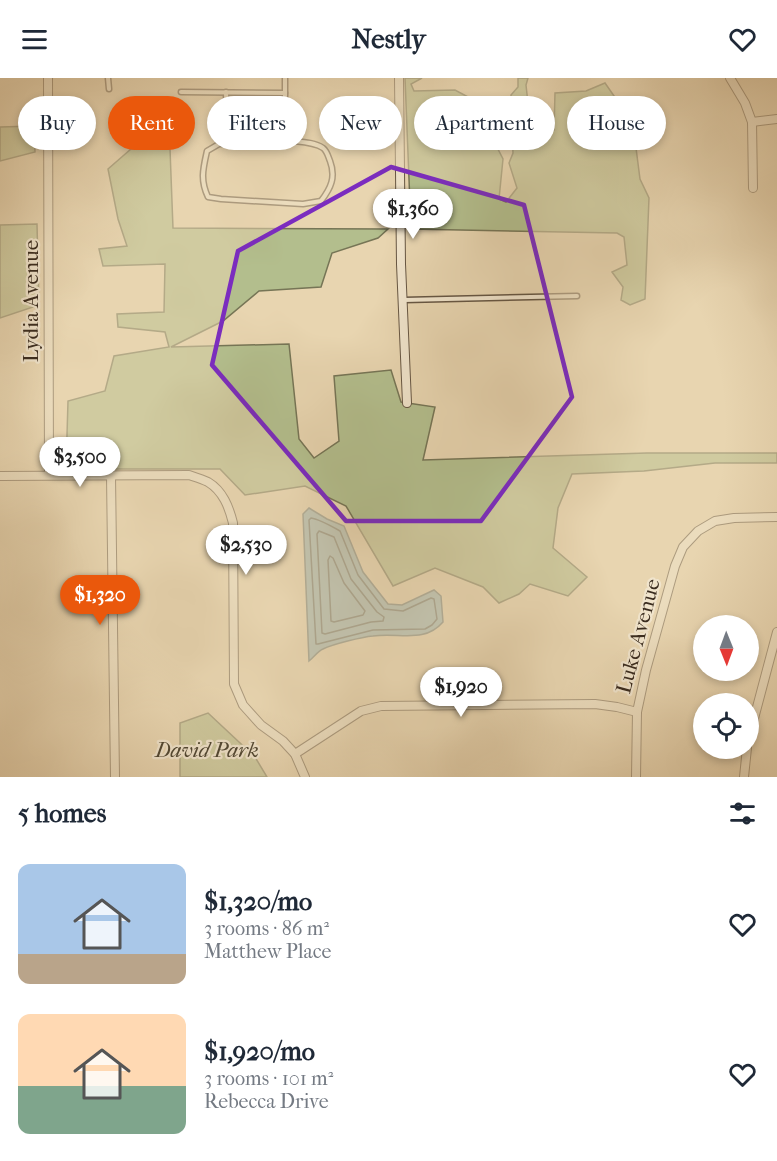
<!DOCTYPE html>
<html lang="en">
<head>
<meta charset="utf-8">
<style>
  :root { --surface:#fff; --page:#f2f2f3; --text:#1f2937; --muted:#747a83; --accent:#ea580c }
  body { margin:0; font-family:"IM FELL French Canon",serif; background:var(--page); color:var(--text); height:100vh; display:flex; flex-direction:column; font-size:22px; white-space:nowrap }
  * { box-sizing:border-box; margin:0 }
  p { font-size:20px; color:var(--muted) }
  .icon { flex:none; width:33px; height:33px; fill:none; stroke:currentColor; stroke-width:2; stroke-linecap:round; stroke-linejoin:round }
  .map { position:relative; height:699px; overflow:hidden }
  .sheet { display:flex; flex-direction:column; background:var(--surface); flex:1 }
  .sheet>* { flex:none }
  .top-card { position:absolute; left:18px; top:18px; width:741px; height:54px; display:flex; gap:12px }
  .needle { width:39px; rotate:179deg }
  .tools { position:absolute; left:693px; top:537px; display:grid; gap:12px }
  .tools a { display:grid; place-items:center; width:66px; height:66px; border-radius:50%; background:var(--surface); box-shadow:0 3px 9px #0003; font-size:30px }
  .price { position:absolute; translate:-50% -51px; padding:0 14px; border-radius:21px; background:#fff; color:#222; font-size:20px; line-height:39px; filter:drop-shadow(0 2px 3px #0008) }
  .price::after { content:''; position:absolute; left:50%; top:36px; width:18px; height:14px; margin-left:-9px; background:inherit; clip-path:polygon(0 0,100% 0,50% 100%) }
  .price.selected { background:var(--accent); color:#fff }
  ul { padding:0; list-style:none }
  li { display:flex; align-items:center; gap:18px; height:150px; padding:0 18px }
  li span { display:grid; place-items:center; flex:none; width:168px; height:120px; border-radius:12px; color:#555 }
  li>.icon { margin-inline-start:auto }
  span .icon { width:72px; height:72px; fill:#fffc; stroke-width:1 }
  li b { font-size:26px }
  h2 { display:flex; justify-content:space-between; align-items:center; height:72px; padding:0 18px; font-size:26px }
  .chip { padding:0 21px; border-radius:27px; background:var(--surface); box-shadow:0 3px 9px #0003; font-size:21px; line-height:54px }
  .chip.selected { background:var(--accent); color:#fff }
  header { display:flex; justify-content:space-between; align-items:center; height:78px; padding:0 18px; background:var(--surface); font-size:27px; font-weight:800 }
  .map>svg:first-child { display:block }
</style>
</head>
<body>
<header><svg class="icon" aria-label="menu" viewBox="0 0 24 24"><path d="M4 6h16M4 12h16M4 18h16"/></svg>Nestly<svg class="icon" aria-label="heart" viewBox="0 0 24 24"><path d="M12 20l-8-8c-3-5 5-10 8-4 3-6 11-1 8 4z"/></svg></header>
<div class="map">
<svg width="777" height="699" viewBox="0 0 777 699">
  <rect width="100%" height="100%" fill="#e8d5b0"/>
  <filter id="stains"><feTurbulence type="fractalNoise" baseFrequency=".00333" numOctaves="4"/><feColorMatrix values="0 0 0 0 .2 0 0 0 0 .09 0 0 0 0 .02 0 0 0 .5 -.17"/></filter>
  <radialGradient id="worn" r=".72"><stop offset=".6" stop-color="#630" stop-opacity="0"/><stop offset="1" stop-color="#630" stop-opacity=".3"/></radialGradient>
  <g fill="#b3be8d" stroke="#767556" stroke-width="1.5">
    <path d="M405,0h17l-11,6 3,7 41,-1 15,8 2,21 12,3 19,37 -4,40 7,3 11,-14 -8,-25 4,-10 -2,-58 7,-8v-9h10l-2,7 5,45h23l1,-37 31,-2 19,-8 16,23 10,3 9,70 9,19 -4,101 -15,6 -9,-5 2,-13 -11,-15 15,-7 -3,-28 -7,-4 -206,-4z"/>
    <path d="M34,48l1,26 -35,9v-34z"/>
    <path d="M131,71h39l3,79 215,1 -10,9 -46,15 -11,34 -62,4 -36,30 -52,26 118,-3 10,95 15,19 25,-17 -5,-65 57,-6 10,32 34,5 -12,53 224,-7h130v10h-62l-71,8 -72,3 -14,34 -5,40 34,29 -19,19 -38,-12 -11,10 -20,9 -16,-16 -48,-19 -42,18 -47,-80 -41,-20 -60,9 -25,-26h-154l2,-68 37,-10 9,-35 55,-9 -4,-15 -47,-5 -1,-13 47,-2 1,-48 -62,2 -4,-17 28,-3 -9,-27 -10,-50z"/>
    <path d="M37,146l2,81 -39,13v-93z"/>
    <path d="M208,635l47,44 12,20h-87v-54z"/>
  </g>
  <path fill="#9bb6b5" stroke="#747f79" stroke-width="1.5" d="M309,430l18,11 17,7 19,46 25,32 14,1 32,-15 7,6 2,26c-19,22 -44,10 -70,14 -11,1 -40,8 -50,13 -5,2 -9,8 -14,12l-6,-147z"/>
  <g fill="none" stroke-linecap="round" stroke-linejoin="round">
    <g stroke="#6a716a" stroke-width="1.5">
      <path d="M311,440c7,1 22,9 29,13l18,44 26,34 19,2 28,-13 3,1 3,20 -5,6 -7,4 -52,1 -55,14h-2l-7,-124z"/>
      <path d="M319,453l15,6 17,42 26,33 7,5 -1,4 -12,1 -46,12 -3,-1 -5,-99z"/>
      <path d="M330,478l3,2 11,25 21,28 -2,4 -29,7 -3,-1 -3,-61z"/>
    </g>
    <defs>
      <g id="lane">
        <path d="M108,0l1,11"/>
        <path d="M181,14l104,1"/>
        <path d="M226,14l1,51"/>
        <path d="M285,62c11,2 28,1 38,8 4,3 5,8 7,13 6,16 1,27 -9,40l-18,3 -82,-5 -13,-2c-8,-17 -5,-28 -1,-46l12,-7z"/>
        <path d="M285,62v-62"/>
        <path d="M404,222l173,-4"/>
      </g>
      <g id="street">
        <path d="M48,0l1,397"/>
        <path d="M399,0l2,186 6,139"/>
        <path d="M730,0l15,25 7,19 1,66"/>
        <path d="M752,44l25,-3"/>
        <path d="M0,398l189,-1c6,2 13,4 19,7 15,9 21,25 25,41l1,161 9,21 18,20 22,16 12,13 10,23"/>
        <path d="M111,398l4,301"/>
        <path d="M748,663l29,-109"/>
        <path d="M295,676l66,-43 20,-5 214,-2 22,3 20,5"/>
        <path d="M636,699l1,-65 9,-42 29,-104 8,-19 15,-16 17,-10 19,-3 43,-1"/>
        <path d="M744,699l3,-29"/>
      </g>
    </defs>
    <use href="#lane" stroke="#665643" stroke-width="7"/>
    <use href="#street" stroke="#665643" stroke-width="10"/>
    <use href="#lane" stroke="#f0e4cc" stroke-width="4"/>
    <use href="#street" stroke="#f0e4cc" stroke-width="8"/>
  </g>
  <path d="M0 0H777V699H0ZM391,89l133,38 48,192 -91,124h-135l-134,-156 26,-114z" fill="#e8d5b0" fill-opacity=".55" fill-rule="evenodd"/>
  <path fill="none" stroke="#7b2cbf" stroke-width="4.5" stroke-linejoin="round" d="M391,89l133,38 48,192 -91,124h-135l-134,-156 26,-114z"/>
  <g text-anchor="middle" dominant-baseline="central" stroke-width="4.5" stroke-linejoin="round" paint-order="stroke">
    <g font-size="21" fill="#3a2c1f" stroke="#f0e4cc">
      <text transform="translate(31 223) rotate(-90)">Lydia Avenue</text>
      <text transform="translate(638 558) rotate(-75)">Luke Avenue</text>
    </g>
    <g font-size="21" font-style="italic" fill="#524935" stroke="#f0e4cc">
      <text x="207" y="672">David Park</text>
    </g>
  </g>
  <rect width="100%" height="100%" filter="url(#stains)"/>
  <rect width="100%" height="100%" fill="url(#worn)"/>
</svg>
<div class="tools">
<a><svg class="needle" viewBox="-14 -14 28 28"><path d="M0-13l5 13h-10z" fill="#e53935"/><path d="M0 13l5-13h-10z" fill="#747a83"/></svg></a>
<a><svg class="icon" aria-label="locate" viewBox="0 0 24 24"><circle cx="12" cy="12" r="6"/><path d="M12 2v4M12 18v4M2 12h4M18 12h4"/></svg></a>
</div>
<b class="price" style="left:413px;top:162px">$1,360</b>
<b class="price" style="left:80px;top:410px">$3,500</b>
<b class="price" style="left:246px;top:498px">$2,530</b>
<b class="price selected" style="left:100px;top:548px">$1,320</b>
<b class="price" style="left:461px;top:640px">$1,920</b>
<div class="top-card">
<a class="chip">Buy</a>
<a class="chip selected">Rent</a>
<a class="chip">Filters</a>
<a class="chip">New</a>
<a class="chip">Apartment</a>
<a class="chip">House</a>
</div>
</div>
<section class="sheet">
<h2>5 homes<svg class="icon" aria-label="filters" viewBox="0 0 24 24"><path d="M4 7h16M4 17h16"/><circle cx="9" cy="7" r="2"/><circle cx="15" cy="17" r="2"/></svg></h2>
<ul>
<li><span style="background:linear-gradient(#a9c7e8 75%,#b9a48a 0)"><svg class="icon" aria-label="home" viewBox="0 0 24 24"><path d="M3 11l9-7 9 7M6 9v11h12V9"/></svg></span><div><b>$1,320/mo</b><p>3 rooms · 86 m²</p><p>Matthew Place</p></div><svg class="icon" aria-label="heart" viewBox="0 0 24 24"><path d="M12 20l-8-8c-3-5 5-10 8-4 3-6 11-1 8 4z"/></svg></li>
<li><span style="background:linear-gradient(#ffd9b3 60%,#7fa58c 0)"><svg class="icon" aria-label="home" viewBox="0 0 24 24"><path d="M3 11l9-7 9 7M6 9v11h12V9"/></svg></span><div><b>$1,920/mo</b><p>3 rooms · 101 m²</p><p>Rebecca Drive</p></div><svg class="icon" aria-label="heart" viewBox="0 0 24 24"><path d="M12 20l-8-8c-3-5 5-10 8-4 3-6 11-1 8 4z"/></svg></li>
</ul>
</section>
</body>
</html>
